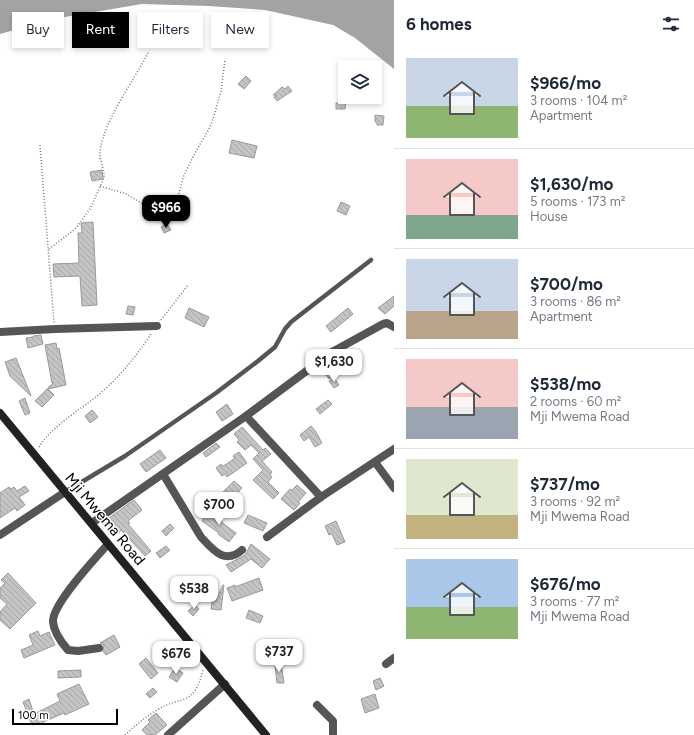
<!DOCTYPE html>
<html lang="en">
<head>
<meta charset="utf-8">
<style>
  :root { --surface:#fff; --page:#f6f6f7; --text:#1f2937; --muted:#747a83; --line:#e0e1e3; --accent:#000 }
  body { margin:0; font-family:Figtree,sans-serif; background:var(--page); color:var(--text); height:100vh; display:flex; flex-direction:column; font-size:15px; white-space:nowrap }
  * { box-sizing:border-box; margin:0 }
  p { font-size:13px; color:var(--muted) }
  .icon { flex:none; width:22px; height:22px; fill:none; stroke:currentColor; stroke-width:2; stroke-linecap:round; stroke-linejoin:round }
  .map { position:relative; flex:1; overflow:hidden }
  .drawer { display:flex; flex-direction:column; background:var(--surface); width:300px }
  .drawer>* { flex:none }
  .top-card { position:absolute; left:12px; top:12px; width:322px; height:36px; display:flex; gap:8px }
  .tools { position:absolute; left:338px; top:60px; display:grid; gap:8px }
  .tools a { display:grid; place-items:center; width:44px; height:44px; border-radius:0px; background:var(--surface); box-shadow:0 2px 6px #0003; font-size:20px }
  .scale { position:absolute; left:12px; bottom:10px; width:106px; box-sizing:border-box; padding-left:4px; border:2px solid #000; border-top:0; font-size:11px; line-height:14px; white-space:nowrap; color:#000; -webkit-text-stroke:3px #fff; paint-order:stroke }
  .price { position:absolute; translate:-50% -34px; padding:0 9px; border-radius:8px; background:#fff; color:#222; font-size:13px; line-height:26px; filter:drop-shadow(0 1px 2px #0008) }
  .price::after { content:''; position:absolute; left:50%; top:24px; width:12px; height:9px; margin-left:-6px; background:inherit; clip-path:polygon(0 0,100% 0,50% 100%) }
  .price.selected { background:var(--accent); color:#fff }
  ul { padding:0; list-style:none }
  li { display:flex; align-items:center; gap:12px; height:100px; padding:0 12px }
  li+li { border-top:1px solid var(--line) }
  li span { display:grid; place-items:center; flex:none; width:112px; height:80px; border-radius:0px; color:#555 }
  li>.icon { margin-inline-start:auto }
  span .icon { width:48px; height:48px; fill:#fffc; stroke-width:1 }
  li b { font-size:17px }
  h2 { display:flex; justify-content:space-between; align-items:center; height:48px; padding:0 12px; font-size:17px }
  .chip { padding:0 14px; border-radius:0px; background:var(--surface); box-shadow:0 2px 6px #0003; font-size:14px; line-height:36px }
  .chip.selected { background:var(--accent); color:#fff }
  main { display:flex; flex:1; min-height:0 }
  .map>svg:first-child { display:block }
</style>
</head>
<body>
<main>
<div class="map">
<svg width="394" height="735" viewBox="0 0 394 735">
  <defs>
    <pattern id="building-back-hatch" width="6" height="6" patternUnits="userSpaceOnUse"><rect width="6" height="6" fill="#c4c4c4"/><path d="M-1 5l2 2M0 0l6 6M5-1l2 2" fill="none" stroke="#a7a7a7"/></pattern>
  </defs>
  <rect width="100%" height="100%" fill="#fff"/>
  <path fill="#a3a3a3" d="M0,0h394v69l-39,-31 -22,-13 -68,-15 -57,-4 -66,-2 -89,15 -53,15z"/>
  <g fill="url(#building-back-hatch)" stroke="#999">
    <path d="M246,76l5,5 -7,8 -6,-5z"/>
    <path d="M288,86l4,5 -15,10 -3,-4 3,-2h-4l9,-8 3,2z"/>
    <path d="M340,99l6,1 -1,9h-9v-6h4z"/>
    <path d="M375,115l9,1 -1,9h-6v-3h-2z"/>
    <path d="M232,140l25,6 -3,12 -25,-5z"/>
    <path d="M102,170l1,9 -11,2 -2,-9z"/>
    <path d="M341,202l9,4 -4,9 -9,-4z"/>
    <path d="M93,222l4,83 -15,1 -2,-30 -26,1 -1,-13 26,-1 -1,-30h4l-1,-10z"/>
    <path d="M167,224l4,6 -7,3 -3,-6z"/>
    <path d="M394,296v10l-9,8 -7,-6z"/>
    <path d="M128,306l7,1 -2,8 -7,-1z"/>
    <path d="M189,308l20,9 -5,10 -19,-9z"/>
    <path d="M348,308l5,6 -22,18 -5,-6z"/>
    <path d="M41,335l2,9 -15,4 -2,-10 7,-1v-1z"/>
    <path d="M56,343l1,6 2,-1 7,37 -18,4 6,6 -12,12 -7,-6 19,-19 -2,1 -7,-38z"/>
    <path d="M344,356l11,12 -6,7 -12,-13z"/>
    <path d="M16,358l15,38 -21,-20 -5,-14z"/>
    <path d="M329,367l5,8 -5,4 -6,-8z"/>
    <path d="M334,378l5,7 -5,3 -5,-7z"/>
    <path d="M25,398l5,15 -5,2 -6,-14z"/>
    <path d="M328,400l4,4 -12,10 -4,-5z"/>
    <path d="M227,404l6,10 -11,7 -6,-9z"/>
    <path d="M92,410l6,7 -8,6 -5,-7z"/>
    <path d="M311,426l5,6 6,11 -7,4 -6,-10 -5,4 -4,-6z"/>
    <path d="M242,427l21,23 2,-2 6,6 -9,7 10,11 -2,3 2,2 -4,5 11,11 -6,6 -20,-19 10,-10 -10,-11 6,-6 -8,-8 -6,5 -8,-8 2,-2 -5,-6z"/>
    <path d="M216,443l4,4 -14,10 -3,-4z"/>
    <path d="M160,450l6,8 -20,14 -6,-8z"/>
    <path d="M239,452l8,11 -20,14 -2,-3 -3,2 -6,-8 5,-4 1,2 3,-1 10,-7 -2,-2z"/>
    <path d="M234,481l8,7 -12,13 -8,-8z"/>
    <path d="M297,485l9,8 -8,9 2,1 -6,7 -13,-11 9,-10 2,1z"/>
    <path d="M25,486l4,5 -10,6 6,8 -8,6 -2,-3 -15,10v-25l9,-6 2,2 3,-2 3,4z"/>
    <path d="M134,500l8,10 -14,11 2,2 -2,1 23,27 -6,5 -24,-26 -3,4 -9,-10 -3,3 -4,-4z"/>
    <path d="M209,510l13,10 -1,2 15,11 -7,9 -11,-8 1,-1 -17,-12z"/>
    <path d="M248,515l19,8 -4,8 -19,-8z"/>
    <path d="M336,521l9,21 -8,3 -5,-11 -3,1 -4,-9z"/>
    <path d="M170,524l4,4 -8,8 -4,-5z"/>
    <path d="M251,544l19,15 -8,9 -11,-9 -20,13 -5,-7 19,-10z"/>
    <path d="M166,546l4,4 -10,8 -4,-5z"/>
    <path d="M8,573l28,30 -26,26 -10,-9v-8l7,-8 -7,-6v-10l5,-5 -4,-3z"/>
    <path d="M259,578l4,12 -31,11 -5,-13 8,-3v2z"/>
    <path d="M223,585h1l-3,25 -10,-1 1,-7h3z"/>
    <path d="M195,605l4,4 -6,7 -5,-5z"/>
    <path d="M249,610l14,6 -3,7 -14,-5z"/>
    <path d="M38,631l2,5 9,-4 6,13 -31,13 -3,-8 12,-5 -4,-10z"/>
    <path d="M114,635l6,12 -14,8 -3,-4 1,-6 -4,-2z"/>
    <path d="M146,658l12,15 -7,6 -12,-15z"/>
    <path d="M281,663l3,20h-7l-2,-19z"/>
    <path d="M175,668l8,5 -6,9 -8,-5z"/>
    <path d="M81,670v7l-23,1v-7z"/>
    <path d="M380,678l4,8 -8,4 -3,-9z"/>
    <path d="M79,684l10,20 -24,11 -1,-2 -25,11v-1l-7,2 -9,-23 6,-3 5,15 26,-13 -3,-7z"/>
    <path d="M153,688l4,4 -7,6 -4,-4z"/>
    <path d="M375,694l4,14 -14,5 -4,-14z"/>
    <path d="M156,713l11,12 -12,10h-8l-5,-5 8,-8 -2,-2z"/>
  </g>
  <g fill="none" stroke-linecap="round" stroke-linejoin="round">
    <g stroke="#777" stroke-width="1.5" stroke-dasharray="1 2" stroke-linecap="butt">
      <path d="M40,145l14,178"/>
      <path d="M100,186l26,8 24,14 8,1 11,-3 10,-13 5,-18 11,-22 14,-24 4,-10 8,-28 4,-31"/>
      <path d="M49,249l26,-20 15,-20 14,-31c1,-9 -5,-17 -4,-27 5,-33 34,-70 49,-100"/>
      <path d="M161,320l27,-35"/>
      <path d="M39,447c13,-22 45,-39 64,-56 19,-17 34,-36 48,-57"/>
      <path d="M125,735c10,-9 20,-18 32,-25 25,-15 37,-3 46,-40"/>
    </g>
    <path stroke="#555" stroke-width="4.5" d="M65,492l60,-36 91,-63 42,-32 17,-14 10,-18 6,-7 80,-62"/>
    <g stroke="#555" stroke-width="8">
      <path d="M0,332l55,-3 102,-3"/>
      <path d="M246,416l75,81"/>
      <path d="M375,462l19,26"/>
      <path d="M163,474l38,63c12,13 24,28 41,13"/>
      <path d="M92,523l154,-107 86,-64 51,-28 4,-1 7,4"/>
      <path d="M267,537l54,-40 73,-48"/>
      <path d="M99,648l-21,3 -10,-1c-7,-8 -14,-18 -15,-28 -1,-18 42,-63 55,-78"/>
      <path d="M386,664l8,-6"/>
      <path d="M317,705l16,16v14"/>
      <path d="M168,735l57,-51"/>
    </g>
    <path stroke="#555" stroke-width="8" d="M0,535l65,-43"/>
    <path stroke="#222" stroke-width="8" d="M0,413l266,322"/>
  </g>
  <g text-anchor="middle" dominant-baseline="central" stroke-width="3" stroke-linejoin="round" paint-order="stroke">
    <g font-size="15" fill="#000" stroke="#fff">
      <text transform="translate(105 519) rotate(50)">Mji Mwema Road</text>
    </g>
  </g>
</svg>
<div class="tools">
<a><svg class="icon" aria-label="layers" viewBox="0 0 24 24"><path d="M12 4l9 5-9 5-9-5zM3 14l9 5 9-5"/></svg></a>
</div>
<div class="scale">100 m</div>
<b class="price selected" style="left:166px;top:229px">$966</b>
<b class="price" style="left:334px;top:383px">$1,630</b>
<b class="price" style="left:219px;top:526px">$700</b>
<b class="price" style="left:194px;top:610px">$538</b>
<b class="price" style="left:279px;top:673px">$737</b>
<b class="price" style="left:176px;top:675px">$676</b>
<div class="top-card">
<a class="chip">Buy</a>
<a class="chip selected">Rent</a>
<a class="chip">Filters</a>
<a class="chip">New</a>
</div>
</div>
<section class="drawer">
<h2>6 homes<svg class="icon" aria-label="filters" viewBox="0 0 24 24"><path d="M4 7h16M4 17h16"/><circle cx="9" cy="7" r="2"/><circle cx="15" cy="17" r="2"/></svg></h2>
<ul>
<li><span style="background:linear-gradient(#c9d6e8 60%,#8fb573 0)"><svg class="icon" aria-label="home" viewBox="0 0 24 24"><path d="M3 11l9-7 9 7M6 9v11h12V9"/></svg></span><div><b>$966/mo</b><p>3 rooms · 104 m²</p><p>Apartment</p></div></li>
<li><span style="background:linear-gradient(#f6c9c9 70%,#7fa58c 0)"><svg class="icon" aria-label="home" viewBox="0 0 24 24"><path d="M3 11l9-7 9 7M6 9v11h12V9"/></svg></span><div><b>$1,630/mo</b><p>5 rooms · 173 m²</p><p>House</p></div></li>
<li><span style="background:linear-gradient(#c9d6e8 65%,#b9a48a 0)"><svg class="icon" aria-label="home" viewBox="0 0 24 24"><path d="M3 11l9-7 9 7M6 9v11h12V9"/></svg></span><div><b>$700/mo</b><p>3 rooms · 86 m²</p><p>Apartment</p></div></li>
<li><span style="background:linear-gradient(#f6c9c9 60%,#9aa5b1 0)"><svg class="icon" aria-label="home" viewBox="0 0 24 24"><path d="M3 11l9-7 9 7M6 9v11h12V9"/></svg></span><div><b>$538/mo</b><p>2 rooms · 60 m²</p><p>Mji Mwema Road</p></div></li>
<li><span style="background:linear-gradient(#dfe7d0 70%,#c2b280 0)"><svg class="icon" aria-label="home" viewBox="0 0 24 24"><path d="M3 11l9-7 9 7M6 9v11h12V9"/></svg></span><div><b>$737/mo</b><p>3 rooms · 92 m²</p><p>Mji Mwema Road</p></div></li>
<li><span style="background:linear-gradient(#a9c7e8 60%,#8fb573 0)"><svg class="icon" aria-label="home" viewBox="0 0 24 24"><path d="M3 11l9-7 9 7M6 9v11h12V9"/></svg></span><div><b>$676/mo</b><p>3 rooms · 77 m²</p><p>Mji Mwema Road</p></div></li>
</ul>
</section>
</main>
</body>
</html>
